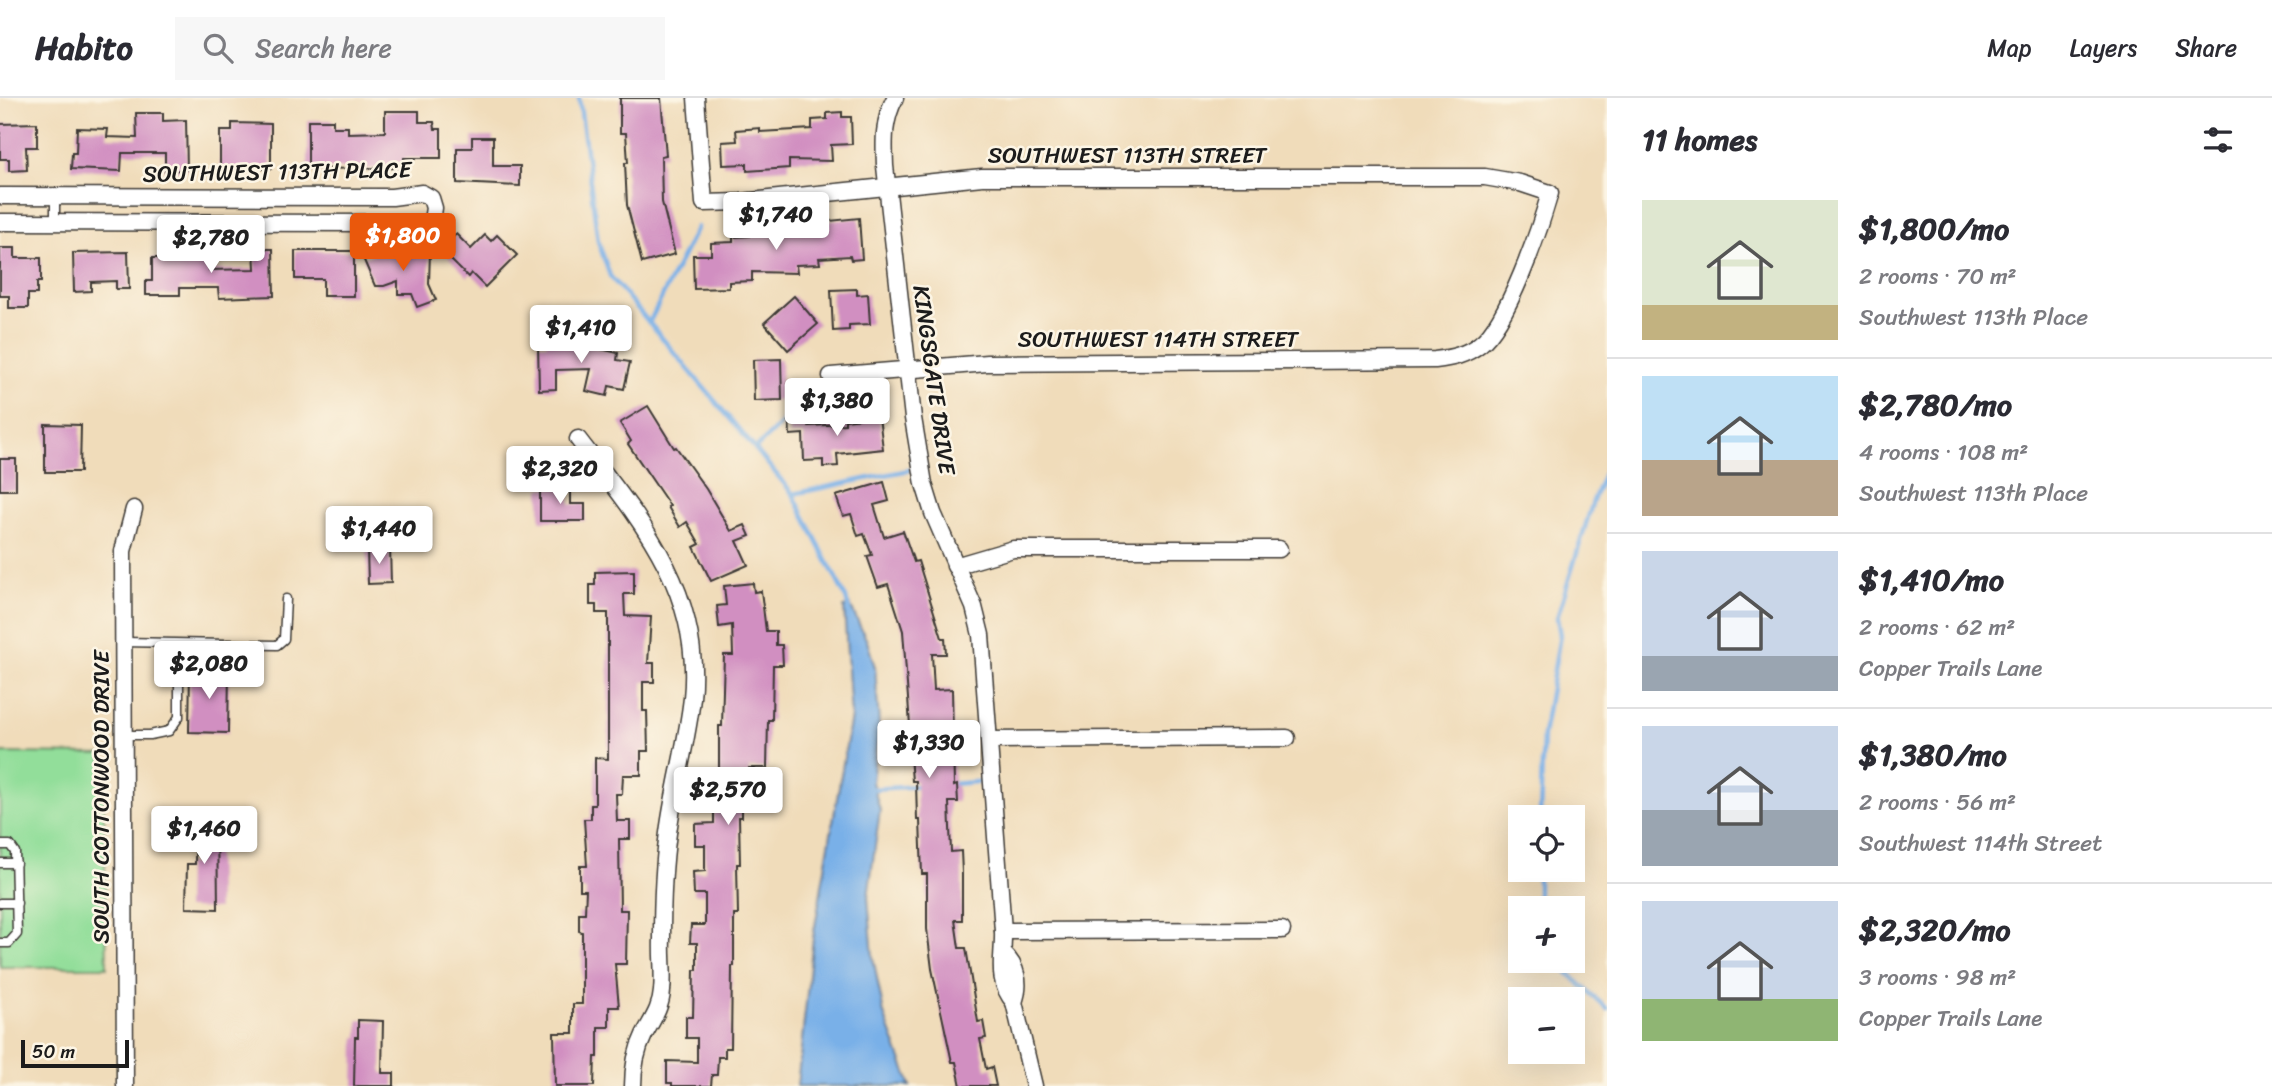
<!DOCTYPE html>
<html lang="en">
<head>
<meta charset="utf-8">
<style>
  :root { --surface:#fff; --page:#f7f7f7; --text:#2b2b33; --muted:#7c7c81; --line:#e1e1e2; --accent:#ea580c }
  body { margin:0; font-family:Sriracha,sans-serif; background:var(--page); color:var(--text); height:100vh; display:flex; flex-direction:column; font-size:26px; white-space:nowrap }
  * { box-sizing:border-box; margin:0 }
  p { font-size:23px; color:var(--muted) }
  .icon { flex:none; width:38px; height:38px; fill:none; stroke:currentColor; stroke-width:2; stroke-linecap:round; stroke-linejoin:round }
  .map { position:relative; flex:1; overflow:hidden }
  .drawer { display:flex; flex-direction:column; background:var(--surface); width:665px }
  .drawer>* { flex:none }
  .buttons { position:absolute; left:1508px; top:707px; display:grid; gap:14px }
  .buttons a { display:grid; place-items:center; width:77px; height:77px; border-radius:0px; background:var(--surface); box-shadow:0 7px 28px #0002; font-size:35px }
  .scale { position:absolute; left:21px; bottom:18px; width:108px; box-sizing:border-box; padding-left:7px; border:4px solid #1c1c1c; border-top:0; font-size:19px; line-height:24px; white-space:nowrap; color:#1c1c1c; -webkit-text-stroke:5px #fcf5e5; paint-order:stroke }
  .price { position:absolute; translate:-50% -60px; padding:0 16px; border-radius:7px; background:#fff; color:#222; font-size:23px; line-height:46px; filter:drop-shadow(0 2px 4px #0008) }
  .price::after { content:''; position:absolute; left:50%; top:42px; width:21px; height:16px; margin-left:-10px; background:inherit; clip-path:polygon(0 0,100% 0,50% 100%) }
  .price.on { background:var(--accent); color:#fff }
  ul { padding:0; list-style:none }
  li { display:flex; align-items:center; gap:21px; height:175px; padding:0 35px }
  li+li { border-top:2px solid var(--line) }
  li span { display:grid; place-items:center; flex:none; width:196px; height:140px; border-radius:0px; color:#555 }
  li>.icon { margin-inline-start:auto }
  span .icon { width:84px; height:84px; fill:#fffc; stroke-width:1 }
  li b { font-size:30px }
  h2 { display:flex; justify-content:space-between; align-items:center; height:84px; padding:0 35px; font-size:30px }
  header { display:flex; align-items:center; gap:42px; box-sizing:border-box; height:98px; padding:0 35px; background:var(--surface); border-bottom:2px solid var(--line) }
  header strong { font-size:33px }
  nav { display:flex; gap:38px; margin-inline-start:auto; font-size:24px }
  .search { width:490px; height:63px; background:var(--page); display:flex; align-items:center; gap:18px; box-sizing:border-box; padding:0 24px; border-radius:0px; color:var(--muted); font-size:26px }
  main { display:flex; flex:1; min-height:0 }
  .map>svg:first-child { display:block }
</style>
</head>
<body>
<header>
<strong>Habito</strong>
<div class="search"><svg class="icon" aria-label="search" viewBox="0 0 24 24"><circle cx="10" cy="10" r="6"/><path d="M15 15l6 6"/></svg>Search here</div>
<nav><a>Map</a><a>Layers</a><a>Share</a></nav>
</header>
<main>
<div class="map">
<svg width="1607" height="988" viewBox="0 0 1607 988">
  <rect width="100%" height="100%" fill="#fcf5e5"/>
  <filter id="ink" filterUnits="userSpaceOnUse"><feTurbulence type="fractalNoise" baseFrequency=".0143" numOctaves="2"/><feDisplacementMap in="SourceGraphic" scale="14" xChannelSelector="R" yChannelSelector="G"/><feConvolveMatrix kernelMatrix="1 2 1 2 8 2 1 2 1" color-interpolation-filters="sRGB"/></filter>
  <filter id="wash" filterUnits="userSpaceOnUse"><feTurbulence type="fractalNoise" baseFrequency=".00686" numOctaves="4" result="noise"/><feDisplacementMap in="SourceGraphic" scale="28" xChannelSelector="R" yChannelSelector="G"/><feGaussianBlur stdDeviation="1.57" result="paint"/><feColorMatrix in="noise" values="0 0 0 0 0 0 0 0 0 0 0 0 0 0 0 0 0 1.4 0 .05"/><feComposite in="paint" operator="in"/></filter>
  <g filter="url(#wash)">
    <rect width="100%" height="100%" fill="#f0dcba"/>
    <path fill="#92de9a" stroke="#577d5b" stroke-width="2" d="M0,655l103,1 4,213h-107z"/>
    <path fill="#79b0e8" stroke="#4a6682" stroke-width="2" d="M850,507l17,36 8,26 4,56 -7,59 8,28 -12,87 5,60 11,57 27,72h-114l16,-148 38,-221 -7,-110z"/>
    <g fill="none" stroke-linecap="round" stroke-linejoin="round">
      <g stroke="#79b0e8" stroke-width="4.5">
        <path d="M579,0l19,143 12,35 183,218 53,104 3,11"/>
        <path d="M649,225l48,-96"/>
        <path d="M755,351l57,-55"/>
        <path d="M793,396l116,-24"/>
        <path d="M951,686l37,-3"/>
        <path d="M871,691l50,-3"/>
        <path d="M1540,719l3,-82 17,-100 -3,-17 36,-117 14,-35"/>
        <path d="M1538,810v-38"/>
        <path d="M1555,863l52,48"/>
      </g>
    </g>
    <g id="blocks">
      <g fill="#d18fc1">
        <path d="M620,0h41l5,57 -5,1 1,46 13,52 -33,9 -15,-58 -2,-42h3l-2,-30h-6z"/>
        <path d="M385,13h34v11h15l1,7h6v29h-37v10l-96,1v-49h25v7h15v6l37,-1z"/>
        <path d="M842,14v5h9l1,27 -21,1 1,16 -43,-1v8l-42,3v-7l-24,1 -1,-23 15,-1 -1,-11 24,-2v4l52,-3v-9l15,-1v-6z"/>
        <path d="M136,15h27v8l23,-1 1,50 -22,1v-18h-43l-1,18 -50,-2 1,-16h4l1,-25 31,1 -1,8 30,1z"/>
        <path d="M37,25v24h-11l1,23 -18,1v-12h-9v-35z"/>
        <path d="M232,25l39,1v45h-51v-38h12z"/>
        <path d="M472,39h21v29h27v20l-63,-3v-35h15z"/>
        <path d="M859,120l3,41 -11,1 -1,-4 -31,2 1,6 -24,1 1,8 -45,-1v9l-23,1v6l-35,1 -1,-34h18v-12l22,-1v-5l16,-1v-7z"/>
        <path d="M456,136l15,15 14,-14 6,6 6,-6 20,20 -32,32 -14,-14 -3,4 -27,-27z"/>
        <path d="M0,150h15v10h26v24h-4v12h-9v14h-19v-12h-9z"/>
        <path d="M168,151h41v21l46,-1 -1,-20h19l1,47 -55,2 -1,-10h-38v7h-34v-14h6v-23h16z"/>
        <path d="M295,153h59v45h-31v-17h-28z"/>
        <path d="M380,153h50l-1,33 7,16 -19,7 -5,-13h-14v-13l-14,5h-9l-12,-28z"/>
        <path d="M128,154l1,37h-13v-8l-25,1v9l-17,1 -1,-39z"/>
        <path d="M857,191v6l11,-1 2,30 -21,1v5l-16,1 -2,-41z"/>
        <path d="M794,198l24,28 -30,26 -24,-27z"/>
        <path d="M579,240v6l39,9 -1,7 13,2 -6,27 -15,-3 -2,10 -21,-5 5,-22 -35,1v19l-17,1 -1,-46h9v-5z"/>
        <path d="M781,261l1,41 -28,1 -1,-41z"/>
        <path d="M648,308l26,42 2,-1 30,42 25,42 14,-6 5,11 -13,5 11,24 -37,16 -17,-34 6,-3 -13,-22 -7,5 -12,-20 2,-1 -42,-62 3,-3 -11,-18z"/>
        <path d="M809,318v10l36,-2v-4l34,-4 4,33 -46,5 1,12 -15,1v-7l-19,1 -1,-27 -13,1 -1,-18z"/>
        <path d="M45,326l36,1 -1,47h-35z"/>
        <rect x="0" y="361" width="16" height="31"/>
        <path d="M884,384l5,19 -15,4 10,32 19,-6 11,31 4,-1 24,77h3l1,16h-14l2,36 18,-1 2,97 3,-1 1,17h-9l2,50 10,-1 1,22v47h-7l4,28h7l12,74 5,-1 3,17 -6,1 6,30 6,-2 4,19h-35l-5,-24h-4l-20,-93 -5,-40v-55h-5l-2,-54h-3l-1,-39h-4l-2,-26h8l-1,-30h-7l-7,-94 -15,-47 -10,3 -11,-31 5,-1 -8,-21 -6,2 -7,-22 -8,2 -7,-20z"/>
        <path d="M540,390h30v16h15v17h-45z"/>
        <path d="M390,449l1,36 -23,1 -1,-36z"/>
        <path d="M634,473v23h-10l1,22 26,1 -3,46h6v19h-11v29h4l1,40h-7v24h-18l-1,19h-6l1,27h13v18h-11l1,71h7l-1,54h-11l4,43h-10v20h-11v30h-3l-1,29h-39l-1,-53h19v-29h9v-72l-3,-1v-18h6l1,-23h-6v-24h7l-3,-47h7v-14h4v-47l13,1v-146h-12v-8h-6v-20h5v-13z"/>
        <path d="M753,485l1,9 7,-1 5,40h10v14h6l1,20h-10l-1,55h-4l-1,48h-18v19h-7v30h-3l1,47h-3l1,51h-4v51h-2l-1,82h-6v9h-7l-1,18h-5l-1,11h-39v-3h-5v-22l30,1v-24h-11v-21h7l1,-47h3v-27h-7l1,-18h14v-31h-11l-1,-22 12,-1v-26h-10v-21l19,-1v-32h-7l-1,-16h13v-49h3l2,-71h9l-1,-30 -13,2 -2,-21 9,-1 -2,-19z"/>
        <path d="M190,572h39l-1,63 -39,-1z"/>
        <path d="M196,717l21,1 1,93 -32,-1 1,-44h8z"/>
        <path d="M358,922l25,1 -1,52h12v13h-40l1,-49h3z"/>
      </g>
    </g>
  </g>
  <g filter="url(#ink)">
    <use href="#blocks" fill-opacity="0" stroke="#3c3934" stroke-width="2"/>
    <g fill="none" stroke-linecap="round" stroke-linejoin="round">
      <defs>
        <g id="lane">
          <path d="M55,124v-26"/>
          <path d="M124,544l153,3 7,-6 2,-40"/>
          <path d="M124,637h26l19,-4 10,-14v-73"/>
          <path d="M0,747h10l5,7 2,82 -8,9h-9"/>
          <path d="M0,765h16"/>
          <path d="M0,805h17"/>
        </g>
        <g id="street">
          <path d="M696,0l8,105 37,-1 241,-25h503l35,6 30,10c-10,35 -42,130 -70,151 -14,11 -28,14 -45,16l-448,3 -156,13"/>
          <path d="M895,0c-12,23 -11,43 -10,68l28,252 11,66 9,29 41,94 7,28 22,296c1,26 -8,49 11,71l20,84"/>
          <path d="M0,98l392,1 30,-4 9,5 3,10 -2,12 -10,6 -34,-3 -388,-1"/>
          <path d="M578,341c61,79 125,152 114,259 -5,45 -18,89 -24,135 -5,35 -6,70 -6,106 -1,17 2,35 0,52 -1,17 -10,29 -18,44 -8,16 -11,33 -11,51"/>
          <path d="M955,468l58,-17h266"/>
          <path d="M989,642l298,-2"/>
          <path d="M1003,833l279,-1"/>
          <path d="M1003,855c14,13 18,31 11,49"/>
          <path d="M125,988l-2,-535 11,-42"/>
        </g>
      </defs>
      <use href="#lane" stroke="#3c3934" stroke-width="11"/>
      <use href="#street" stroke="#3c3934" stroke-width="19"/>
      <use href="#lane" stroke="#fff" stroke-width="8"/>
      <use href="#street" stroke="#fff" stroke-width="16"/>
    </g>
  </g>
  <g text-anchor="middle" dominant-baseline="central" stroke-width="5" stroke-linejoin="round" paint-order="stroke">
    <g font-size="23" fill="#1c1c1c" stroke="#fcf5e5">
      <text x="1127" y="57">SOUTHWEST 113TH STREET</text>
      <text transform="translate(277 74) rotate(-1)">SOUTHWEST 113TH PLACE</text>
      <text x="1158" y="241">SOUTHWEST 114TH STREET</text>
      <text transform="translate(934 282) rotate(82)">KINGSGATE DRIVE</text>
      <text transform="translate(101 699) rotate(-90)">SOUTH COTTONWOOD DRIVE</text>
    </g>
  </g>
</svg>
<div class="buttons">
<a><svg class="icon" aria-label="locate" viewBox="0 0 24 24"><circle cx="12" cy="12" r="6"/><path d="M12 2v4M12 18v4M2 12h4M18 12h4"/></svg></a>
<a>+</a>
<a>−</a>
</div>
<div class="scale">50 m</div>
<b class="price" style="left:776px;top:154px">$1,740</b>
<b class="price on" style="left:403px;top:175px">$1,800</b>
<b class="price" style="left:211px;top:177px">$2,780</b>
<b class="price" style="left:581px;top:267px">$1,410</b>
<b class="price" style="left:837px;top:340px">$1,380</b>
<b class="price" style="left:560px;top:408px">$2,320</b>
<b class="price" style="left:379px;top:468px">$1,440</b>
<b class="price" style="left:209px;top:603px">$2,080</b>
<b class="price" style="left:929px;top:682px">$1,330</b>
<b class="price" style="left:728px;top:729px">$2,570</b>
<b class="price" style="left:204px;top:768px">$1,460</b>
</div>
<section class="drawer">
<h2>11 homes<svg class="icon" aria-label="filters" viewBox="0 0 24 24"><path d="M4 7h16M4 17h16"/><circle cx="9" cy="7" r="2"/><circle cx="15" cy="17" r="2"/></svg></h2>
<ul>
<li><span style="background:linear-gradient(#dfe7d0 75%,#c2b280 0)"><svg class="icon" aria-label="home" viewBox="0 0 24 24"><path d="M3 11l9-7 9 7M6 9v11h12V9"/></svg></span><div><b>$1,800/mo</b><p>2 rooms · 70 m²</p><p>Southwest 113th Place</p></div></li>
<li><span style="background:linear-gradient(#bfe0f5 60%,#b9a48a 0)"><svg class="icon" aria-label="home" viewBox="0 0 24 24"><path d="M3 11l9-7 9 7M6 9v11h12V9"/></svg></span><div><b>$2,780/mo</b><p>4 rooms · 108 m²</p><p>Southwest 113th Place</p></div></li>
<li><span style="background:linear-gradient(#c9d6e8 75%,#9aa5b1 0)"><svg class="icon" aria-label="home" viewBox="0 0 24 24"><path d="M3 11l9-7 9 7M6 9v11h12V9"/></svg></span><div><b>$1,410/mo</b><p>2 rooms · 62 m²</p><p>Copper Trails Lane</p></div></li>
<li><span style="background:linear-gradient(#c9d6e8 60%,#9aa5b1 0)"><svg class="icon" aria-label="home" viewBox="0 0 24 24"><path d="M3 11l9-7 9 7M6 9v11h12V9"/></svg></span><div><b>$1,380/mo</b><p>2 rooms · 56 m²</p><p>Southwest 114th Street</p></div></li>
<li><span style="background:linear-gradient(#c9d6e8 70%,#8fb573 0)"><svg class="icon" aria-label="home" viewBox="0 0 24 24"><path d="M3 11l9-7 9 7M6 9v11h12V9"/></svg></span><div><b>$2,320/mo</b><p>3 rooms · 98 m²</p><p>Copper Trails Lane</p></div></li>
</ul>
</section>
</main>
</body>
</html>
